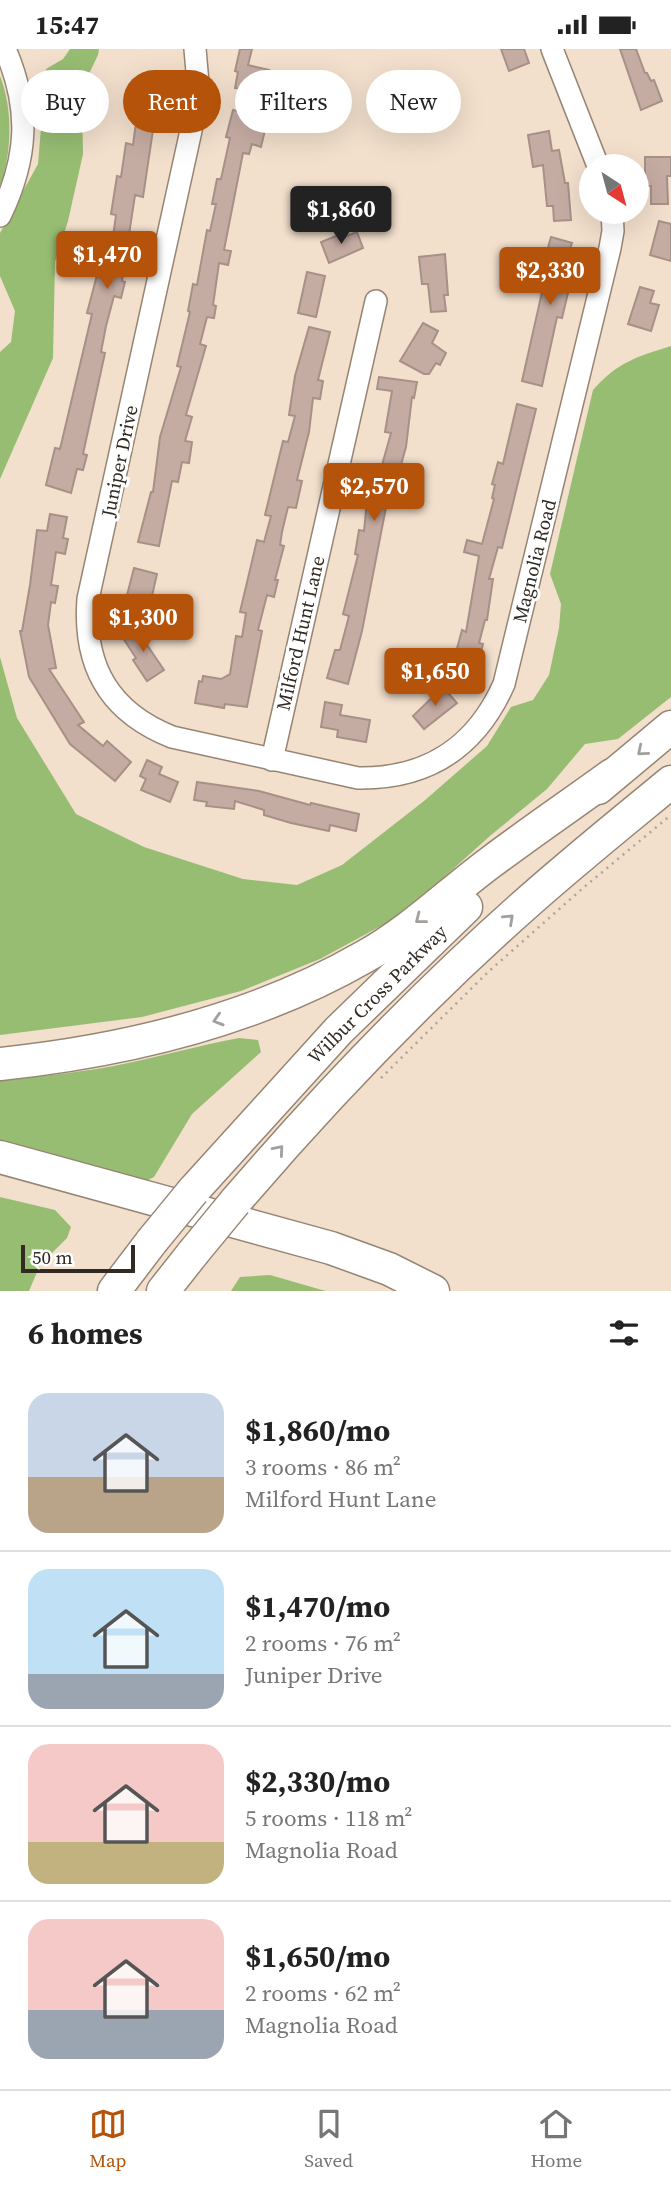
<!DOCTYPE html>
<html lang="en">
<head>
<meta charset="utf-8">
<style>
  :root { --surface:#fff; --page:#f2f2f2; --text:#222; --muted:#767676; --line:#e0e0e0; --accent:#b45309 }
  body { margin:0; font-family:"Source Serif 4",serif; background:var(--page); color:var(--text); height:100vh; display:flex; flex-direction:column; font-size:26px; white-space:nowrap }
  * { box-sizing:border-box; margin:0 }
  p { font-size:23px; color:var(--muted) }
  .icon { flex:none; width:38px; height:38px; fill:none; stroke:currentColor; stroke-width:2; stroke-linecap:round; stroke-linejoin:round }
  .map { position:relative; height:1242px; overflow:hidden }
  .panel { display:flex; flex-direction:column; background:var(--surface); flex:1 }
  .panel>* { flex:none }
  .banner { position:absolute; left:21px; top:21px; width:630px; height:63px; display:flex; gap:14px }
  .needle { width:46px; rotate:144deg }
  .buttons { position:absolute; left:579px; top:105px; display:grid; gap:14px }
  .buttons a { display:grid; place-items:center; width:70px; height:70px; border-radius:50%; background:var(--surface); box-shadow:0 7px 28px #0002; font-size:35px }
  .scale { position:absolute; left:21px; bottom:18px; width:114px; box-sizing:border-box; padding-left:7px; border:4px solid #312a23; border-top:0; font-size:19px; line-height:24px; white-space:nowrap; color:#312a23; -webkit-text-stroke:5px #fff; paint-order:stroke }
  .price { position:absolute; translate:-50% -60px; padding:0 16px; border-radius:7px; background:var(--accent); color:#fff; font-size:23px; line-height:46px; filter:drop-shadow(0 2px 4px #0008) }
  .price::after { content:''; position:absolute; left:50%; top:42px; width:21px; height:16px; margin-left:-10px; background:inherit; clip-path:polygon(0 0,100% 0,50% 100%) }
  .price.selected { background:#222; color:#fff }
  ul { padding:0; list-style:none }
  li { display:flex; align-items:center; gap:21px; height:175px; padding:0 28px }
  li+li { border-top:2px solid var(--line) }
  li span { display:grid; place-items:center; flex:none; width:196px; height:140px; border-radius:21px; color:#555 }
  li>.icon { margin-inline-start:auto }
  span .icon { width:84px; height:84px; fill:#fffc; stroke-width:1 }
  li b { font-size:30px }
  h2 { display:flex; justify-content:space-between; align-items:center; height:84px; padding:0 28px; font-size:30px }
  .pill { padding:0 24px; border-radius:32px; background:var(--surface); box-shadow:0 7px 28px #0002; font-size:24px; line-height:63px }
  .pill.selected { background:var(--accent); color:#fff }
  .status { display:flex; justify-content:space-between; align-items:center; height:49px; padding:0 35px; background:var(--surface); direction:ltr }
  .status svg { height:19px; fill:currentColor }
  .tab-bar { display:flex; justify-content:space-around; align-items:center; height:98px; border-top:2px solid var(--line); background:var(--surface); font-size:19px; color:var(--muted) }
  .tab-bar a { display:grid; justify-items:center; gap:4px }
  .tab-bar .selected { color:var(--accent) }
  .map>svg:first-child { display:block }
</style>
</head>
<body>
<div class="status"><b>15:47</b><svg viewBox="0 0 49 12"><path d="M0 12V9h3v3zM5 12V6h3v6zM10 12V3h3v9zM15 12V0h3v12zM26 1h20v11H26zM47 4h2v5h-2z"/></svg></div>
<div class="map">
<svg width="671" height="1242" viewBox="0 0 671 1242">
  <rect width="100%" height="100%" fill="#f2dfcc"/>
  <g fill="#97bd72">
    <path d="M70,0h29l-1,6 -11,23 -5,26 1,50 -15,67 -13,41 -2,96 -53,121v-127l11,-10 4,-31 -15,-35v-43l38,-69 8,-95 17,-10z"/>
    <path d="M0,27c13,33 12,77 0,110z"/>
    <path d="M671,297v351l-53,42 -33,5 -38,45 -56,46 -88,79 -83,45 -79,32 -99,26 -142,18v-378l17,61 59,96 68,33 99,32 54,6 45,-20 82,-64 63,-55 24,-39 22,-7 16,-25 10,-47 2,-24 -11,-30 43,-184c25,-28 43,-33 78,-44z"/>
    <path d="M239,989l19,2 3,12 -69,62 -38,63 -8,4 -146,-38v-63c43,-4 86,-8 128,-17 37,-8 73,-18 111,-25z"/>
    <path d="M0,1148l55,13 16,17 -4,11 -27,27 -11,26h-29z"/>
    <path d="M270,1226l52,15 5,1h-96l9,-14z"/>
  </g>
  <g fill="#c5aca3" stroke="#a89087" stroke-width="2">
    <path d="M240,0h12l-4,16 21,5 -1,2 5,2 -2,10 4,1 -3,11 -37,-8 3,-16 -3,-1z"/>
    <path d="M501,0h23l5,14 -20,8z"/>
    <path d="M620,0h16l9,24h2l4,8 3,-1 8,21 -21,9z"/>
    <path d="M147,24l17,3 -11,54 -10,67 -8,-2 -13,86 3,1 -4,16 -7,-2 -8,30 -5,26 4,1 -22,101 4,1 -4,15 -6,-1 -6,24 -25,-8 9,-37 5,1 32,-135 -5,-1 10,-38h3l5,-32 7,1 4,-29 -5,-1 6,-38 4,1 5,-34 7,2 4,-30 -2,-1z"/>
    <path d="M233,61l35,8 -7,29 -9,-3 -3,10 -6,-1 -19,97 7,1 -3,14 -9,-2 -6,42 3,1 -2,12 -7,-1 -7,27 6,2 -20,69 6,2 -7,24 7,1 -3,21 -7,-1 -4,20 -6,-1 -13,65 -21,-4 13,-50h2l7,-55 21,-70 -4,-1 13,-54 -2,-1 5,-27 4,1 10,-55 3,1 6,-27h-4l5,-25h4l9,-41 -4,-1z"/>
    <path d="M549,82l3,20 7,-1 6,33h3l3,37 -17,1 -1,-15h-6l-4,-41 -10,2 -5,-32z"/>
    <path d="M645,108h26v19h-4l1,28h-17v-18h-6z"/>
    <path d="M659,172l12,3v37l-21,-6z"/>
    <path d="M357,183l6,16 -34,15 -8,-21 22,-9 1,4z"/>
    <path d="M551,188l21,6 -2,6 8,2 -16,67 -5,-1 -15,69 -20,-5 25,-111 -5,-1z"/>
    <path d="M445,205l3,41h-4l2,16 -15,1 -3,-28h-6l-3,-27z"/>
    <path d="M307,223l18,4 -9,41 -18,-4z"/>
    <path d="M640,238l14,4 -4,12 9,2 -8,26 -23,-7z"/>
    <path d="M423,274l15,8 -6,12 14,10 -6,12 -4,-2 -7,11h-5l-24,-13z"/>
    <path d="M309,278l21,5 -12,48 5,1 -3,18 -7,-1 -4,34 -12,48 5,1 -6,27 -8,-1 -6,25 -2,13 4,1 -9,34h3l-4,17 -7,-2 -9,35 4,1 -15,76 -22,-3 -1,4 -29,-5 4,-22 3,1 1,-6 18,3 9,-5 6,-38 6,1 4,-24 -6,-1 17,-72 7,2 7,-26 -6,-1 18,-74 5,1 7,-26 -6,-1 6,-39z"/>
    <path d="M379,328l38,5 -3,16 -2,-1 -6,50 -9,32 3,1 -4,16 -4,-2 -1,4 -3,-1 -26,134 -14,53 -21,-6 8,-28h5l9,-34 -6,-2 15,-59 -3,-1 4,-24 5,1 4,-40 8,-27 6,1 9,-32 -6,-1 7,-41 -15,-2z"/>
    <path d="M517,355l19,5 -34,139 -4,-1 -9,32h4l-6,41h-2l-6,23 4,1 -4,16 -4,-1 -4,17 -20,-5 11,-41 4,2 13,-76 -15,-4 3,-12 15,4 12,-45 -2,-1 3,-13 -3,-1 6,-22 5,2z"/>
    <path d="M50,465l17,3 -4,21 5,1 -3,15 -9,-2 -5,33 7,1 -3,17 -4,-1 -3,23 8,43 -7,1 35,53 -6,3 25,21 4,-5 24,21 -16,19 -45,-37 -41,-67 -9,-46h2l8,-46 7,-55 10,1z"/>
    <path d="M134,519l23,6 -8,35 -24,-6z"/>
    <path d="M140,578l8,13 -3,2 19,28 -17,11 -14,-21 3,-2 -13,-20z"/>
    <path d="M443,638l14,16 -33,26 -11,-13z"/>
    <path d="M325,653l17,3 -2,10 30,5 -4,22 -29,-5 1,-7 -17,-3z"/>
    <path d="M147,711l15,7 -3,7 19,8 -8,20 -29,-12 5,-11 -6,-3z"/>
    <path d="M197,733l62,9 51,14 1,-2 48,11 -3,17 -26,-6 -1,6 -38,-8 -27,-8v-5l-29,-9 -1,8 -28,-3 1,-4 -13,-2z"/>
  </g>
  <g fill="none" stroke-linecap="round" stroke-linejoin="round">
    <defs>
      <g id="minor">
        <path d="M195,0l3,34 -6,43 -104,473c-5,67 21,113 84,138l186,41c70,1 118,-31 146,-94l106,-436 3,-17 -1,-19"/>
        <path d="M552,0l46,117"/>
        <path d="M0,167c28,-58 31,-107 5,-167"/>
        <path d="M272,711l104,-459"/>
      </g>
      <g id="highway">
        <path d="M598,739l73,-61"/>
        <path d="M0,1015c125,-13 254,-44 364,-107 47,-26 85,-64 127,-95 40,-30 81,-58 121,-87"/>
        <path d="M0,1108l331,91 58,21 44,22"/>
        <path d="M193,1142l146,-161 127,-123"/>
        <path d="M235,1153c89,-104 183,-202 285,-293 49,-44 100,-85 151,-127"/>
        <path d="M114,1242l38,-50"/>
        <path d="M163,1242l30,-38"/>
      </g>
    </defs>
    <use href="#minor" stroke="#978574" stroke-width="24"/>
    <use href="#highway" stroke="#978574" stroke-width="35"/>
    <path stroke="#b2a394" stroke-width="2.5" stroke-dasharray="2 5" stroke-linecap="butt" d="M381,1029l106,-105 96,-85 88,-73"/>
    <use href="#minor" stroke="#fff" stroke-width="21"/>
    <use href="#highway" stroke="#fff" stroke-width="32"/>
    <defs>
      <g id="highway-bridge">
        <path d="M152,1192l41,-50"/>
        <path d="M193,1204l42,-51"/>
      </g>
    </defs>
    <use href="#highway-bridge" stroke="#978574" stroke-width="35" stroke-linecap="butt"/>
    <use href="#highway-bridge" stroke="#fff" stroke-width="32"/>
  </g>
  <defs><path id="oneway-chevron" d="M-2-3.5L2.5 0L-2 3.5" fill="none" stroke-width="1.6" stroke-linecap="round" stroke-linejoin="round" transform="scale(1.75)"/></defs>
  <g stroke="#a29f9c">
    <use href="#oneway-chevron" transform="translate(642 702) rotate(140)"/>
    <use href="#oneway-chevron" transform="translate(420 870) rotate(142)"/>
    <use href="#oneway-chevron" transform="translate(509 870) rotate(-43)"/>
    <use href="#oneway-chevron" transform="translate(218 971) rotate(163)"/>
    <use href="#oneway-chevron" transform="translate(279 1101) rotate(-49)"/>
  </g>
  <g text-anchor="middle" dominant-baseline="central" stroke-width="6" stroke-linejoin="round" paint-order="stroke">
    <g font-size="19" fill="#312a23" stroke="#fff">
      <text transform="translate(119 412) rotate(-78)">Juniper Drive</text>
      <text transform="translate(534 512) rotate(-76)">Magnolia Road</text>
      <text transform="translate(300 584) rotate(-77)">Milford Hunt Lane</text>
      <text transform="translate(377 945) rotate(-45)">Wilbur Cross Parkway</text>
    </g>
  </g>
</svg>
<div class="buttons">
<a><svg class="needle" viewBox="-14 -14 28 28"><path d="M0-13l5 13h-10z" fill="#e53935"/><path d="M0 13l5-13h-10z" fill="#767676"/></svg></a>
</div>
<div class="scale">50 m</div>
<b class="price selected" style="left:341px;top:197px">$1,860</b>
<b class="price" style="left:107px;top:242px">$1,470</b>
<b class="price" style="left:550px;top:258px">$2,330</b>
<b class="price" style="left:374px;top:474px">$2,570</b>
<b class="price" style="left:143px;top:605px">$1,300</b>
<b class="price" style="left:435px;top:659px">$1,650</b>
<div class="banner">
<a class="pill">Buy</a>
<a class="pill selected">Rent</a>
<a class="pill">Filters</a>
<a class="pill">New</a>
</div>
</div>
<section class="panel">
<h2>6 homes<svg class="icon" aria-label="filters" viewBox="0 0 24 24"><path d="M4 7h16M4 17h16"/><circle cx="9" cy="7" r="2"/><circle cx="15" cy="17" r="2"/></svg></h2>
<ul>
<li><span style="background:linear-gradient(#c9d6e8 60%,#b9a48a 0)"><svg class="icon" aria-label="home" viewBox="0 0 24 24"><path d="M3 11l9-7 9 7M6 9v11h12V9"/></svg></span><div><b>$1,860/mo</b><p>3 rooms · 86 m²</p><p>Milford Hunt Lane</p></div></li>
<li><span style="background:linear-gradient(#bfe0f5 75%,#9aa5b1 0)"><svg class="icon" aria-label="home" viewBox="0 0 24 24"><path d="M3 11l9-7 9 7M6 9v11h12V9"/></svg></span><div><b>$1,470/mo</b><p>2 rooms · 76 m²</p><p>Juniper Drive</p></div></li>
<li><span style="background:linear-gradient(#f6c9c9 70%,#c2b280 0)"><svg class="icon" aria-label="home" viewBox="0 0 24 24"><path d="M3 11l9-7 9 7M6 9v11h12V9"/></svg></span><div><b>$2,330/mo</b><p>5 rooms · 118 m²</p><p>Magnolia Road</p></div></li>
<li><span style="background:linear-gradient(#f6c9c9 65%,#9aa5b1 0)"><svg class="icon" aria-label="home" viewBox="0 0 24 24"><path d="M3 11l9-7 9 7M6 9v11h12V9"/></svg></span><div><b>$1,650/mo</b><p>2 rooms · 62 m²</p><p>Magnolia Road</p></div></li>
</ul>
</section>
<nav class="tab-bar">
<a class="selected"><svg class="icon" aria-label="map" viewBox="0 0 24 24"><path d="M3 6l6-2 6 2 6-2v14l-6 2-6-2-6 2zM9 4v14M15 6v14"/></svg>Map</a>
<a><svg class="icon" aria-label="saved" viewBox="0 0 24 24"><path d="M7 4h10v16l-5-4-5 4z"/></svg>Saved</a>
<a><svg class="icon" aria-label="home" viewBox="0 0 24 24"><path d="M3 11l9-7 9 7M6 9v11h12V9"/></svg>Home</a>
</nav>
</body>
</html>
